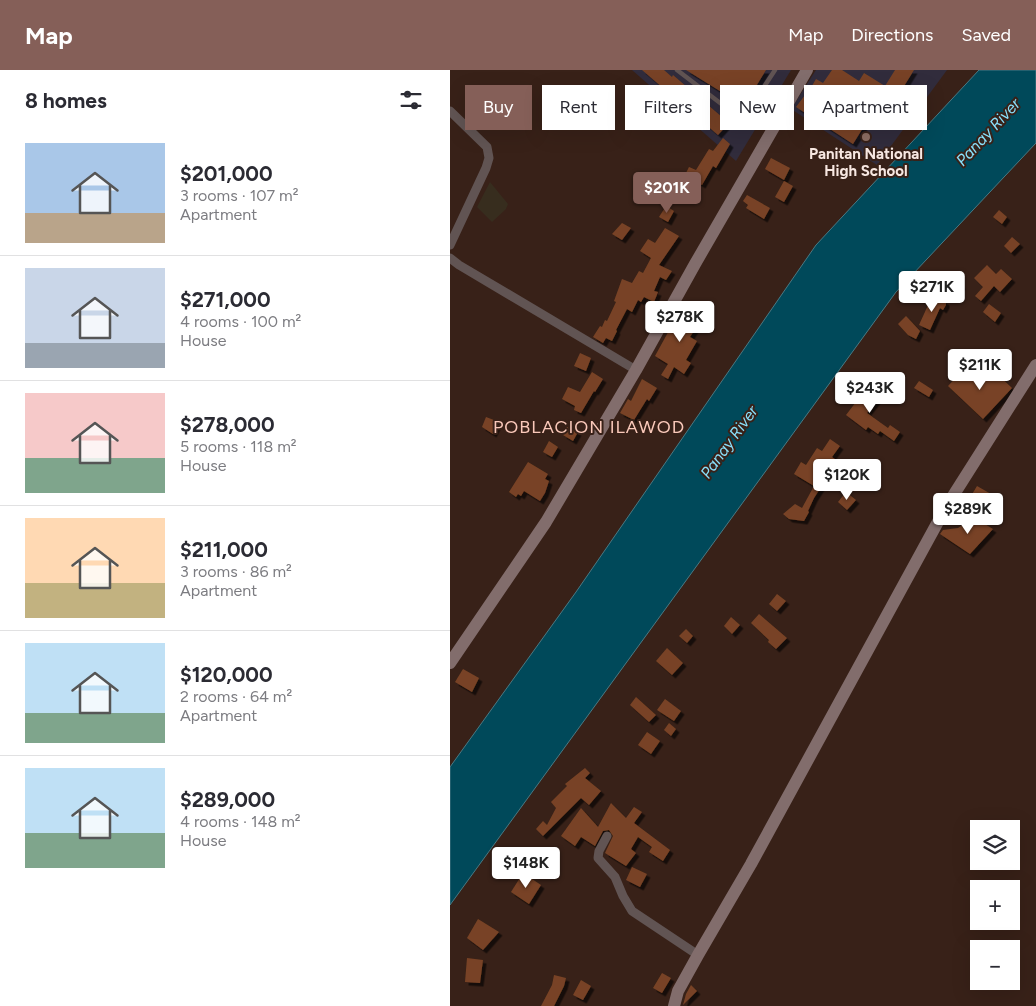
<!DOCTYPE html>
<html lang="en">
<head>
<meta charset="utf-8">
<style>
  :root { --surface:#fff; --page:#f7f7f7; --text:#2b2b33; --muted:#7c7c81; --line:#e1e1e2; --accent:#855f58 }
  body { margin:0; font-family:Figtree,sans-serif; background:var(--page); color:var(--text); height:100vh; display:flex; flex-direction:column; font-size:19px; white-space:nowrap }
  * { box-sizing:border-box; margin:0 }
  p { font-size:16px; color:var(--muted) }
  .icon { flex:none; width:28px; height:28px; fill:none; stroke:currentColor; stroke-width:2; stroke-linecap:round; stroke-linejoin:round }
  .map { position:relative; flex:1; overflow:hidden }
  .sheet { display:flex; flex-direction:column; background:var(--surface); width:450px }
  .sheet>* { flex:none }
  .guide { position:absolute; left:15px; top:15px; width:475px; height:45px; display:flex; gap:10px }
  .fabs { position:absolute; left:520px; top:750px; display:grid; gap:10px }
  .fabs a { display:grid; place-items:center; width:50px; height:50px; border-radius:0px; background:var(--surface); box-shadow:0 5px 20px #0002; font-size:25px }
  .price { position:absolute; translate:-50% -42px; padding:0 11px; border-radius:5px; background:#fff; color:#222; font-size:16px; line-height:32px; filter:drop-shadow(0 1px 2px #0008) }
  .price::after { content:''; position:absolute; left:50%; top:30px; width:15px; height:11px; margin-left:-8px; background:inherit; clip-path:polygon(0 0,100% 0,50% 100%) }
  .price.selected { background:var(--accent); color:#fff }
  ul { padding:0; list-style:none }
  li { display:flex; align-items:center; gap:15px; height:125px; padding:0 25px }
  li+li { border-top:1px solid var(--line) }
  li span { display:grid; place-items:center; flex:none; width:140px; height:100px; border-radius:0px; color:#555 }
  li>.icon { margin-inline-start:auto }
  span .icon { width:60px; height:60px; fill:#fffc; stroke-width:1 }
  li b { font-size:21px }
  h2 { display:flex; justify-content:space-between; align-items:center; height:60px; padding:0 25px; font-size:21px }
  .pill { padding:0 18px; border-radius:0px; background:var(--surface); box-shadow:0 5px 20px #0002; font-size:18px; line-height:45px }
  .pill.selected { background:var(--accent); color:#fff }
  header { display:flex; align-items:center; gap:30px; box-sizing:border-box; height:70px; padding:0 25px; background:var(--accent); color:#fff }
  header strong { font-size:24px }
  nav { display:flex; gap:28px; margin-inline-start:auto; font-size:18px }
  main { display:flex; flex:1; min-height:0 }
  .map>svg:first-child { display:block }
</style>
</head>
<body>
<header>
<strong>Map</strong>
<nav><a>Map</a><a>Directions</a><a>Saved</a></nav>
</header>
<main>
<section class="sheet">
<h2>8 homes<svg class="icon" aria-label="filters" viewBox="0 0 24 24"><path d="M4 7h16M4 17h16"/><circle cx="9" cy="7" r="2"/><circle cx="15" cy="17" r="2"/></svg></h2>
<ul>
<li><span style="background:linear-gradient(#a9c7e8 70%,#b9a48a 0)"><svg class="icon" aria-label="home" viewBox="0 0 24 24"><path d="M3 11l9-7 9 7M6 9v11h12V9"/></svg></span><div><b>$201,000</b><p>3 rooms · 107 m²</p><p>Apartment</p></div></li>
<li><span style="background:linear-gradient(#c9d6e8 75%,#9aa5b1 0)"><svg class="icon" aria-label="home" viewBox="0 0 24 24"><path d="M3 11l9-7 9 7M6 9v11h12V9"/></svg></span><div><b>$271,000</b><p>4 rooms · 100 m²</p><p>House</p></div></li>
<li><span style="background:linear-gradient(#f6c9c9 65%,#7fa58c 0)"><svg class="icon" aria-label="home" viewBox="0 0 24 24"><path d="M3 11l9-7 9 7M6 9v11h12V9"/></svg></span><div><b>$278,000</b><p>5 rooms · 118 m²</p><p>House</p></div></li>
<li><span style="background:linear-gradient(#ffd9b3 65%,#c2b280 0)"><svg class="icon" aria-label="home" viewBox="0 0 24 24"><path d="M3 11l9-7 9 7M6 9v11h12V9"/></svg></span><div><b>$211,000</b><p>3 rooms · 86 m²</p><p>Apartment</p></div></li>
<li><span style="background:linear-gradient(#bfe0f5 70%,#7fa58c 0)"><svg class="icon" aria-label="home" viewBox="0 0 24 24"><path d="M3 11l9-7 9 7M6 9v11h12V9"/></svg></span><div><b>$120,000</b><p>2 rooms · 64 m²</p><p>Apartment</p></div></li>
<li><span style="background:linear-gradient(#bfe0f5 65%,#7fa58c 0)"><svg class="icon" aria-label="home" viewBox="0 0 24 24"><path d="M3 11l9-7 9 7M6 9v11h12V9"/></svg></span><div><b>$289,000</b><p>4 rooms · 148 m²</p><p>House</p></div></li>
</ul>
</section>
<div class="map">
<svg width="586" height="936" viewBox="0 0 586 936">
  <defs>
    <filter id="shadow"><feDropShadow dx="3.5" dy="3.5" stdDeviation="0" flood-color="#0009"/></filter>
  </defs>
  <rect width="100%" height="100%" fill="#382118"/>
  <path fill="#372d1e" d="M40,112l18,22 -2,5 -14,13 -15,-15z"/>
  <g fill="#312c3c">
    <path d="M182,0h159l-55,91z"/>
    <path d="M366,0h131l-70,95 -86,-56z"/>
  </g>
  <path fill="#00495a" stroke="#4a7983" d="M529,0h57v73l-140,149 -446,613v-138l126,-175 240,-347z"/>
  <g fill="#784325" filter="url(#shadow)">
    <path d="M192,0h22l8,7 1,-2 56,48 -11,12z"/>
    <path d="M236,0h80l-22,36z"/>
    <path d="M382,0h10l17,11 5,-8 21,13 10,-16h19l-13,21 13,8 -10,15 -3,-2 -7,12 -30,-20 -8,13 10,6 -13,21 -57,-37 9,-12 1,1 10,-17 7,4z"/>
    <path d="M273,68l7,6 -14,24 -3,-2 -11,19 -17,-10 4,-8 7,3 13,-21 4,2z"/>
    <path d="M321,88l19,10 -6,12 -19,-11z"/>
    <path d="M334,111l9,5 -9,16 -9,-5z"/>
    <path d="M297,125l23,13 -6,11 -18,-11 2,-3 -5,-4z"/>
    <path d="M216,136l8,5 -6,11 -9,-5z"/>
    <path d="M549,140l8,7 -5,7 -9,-7z"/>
    <path d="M172,153l9,5 -9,12 -10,-6z"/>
    <path d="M215,158l14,8 -20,29 13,6 -6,9 -6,-3 -6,14 4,1 -4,10 -10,-5 -3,5 -3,-2 -6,12 -5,-3 -11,21 1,1 -5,10 -6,-3 -3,5 -10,-6 7,-11 2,1 3,-7 2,1 9,-19 -2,-1 8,-22 10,4 7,-12 4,2 8,-15 -11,-7 8,-12 7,4z"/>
    <path d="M562,167l8,7 -9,9 -7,-7z"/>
    <path d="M537,195l9,9 5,-5 11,10 -12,13 -6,-6 -13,15 -6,-5 8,-9 -9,-9z"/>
    <path d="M506,208l6,8 -6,6 -7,-8z"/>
    <path d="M486,226l10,6v3l-3,5 -3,-2 -10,22 -11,-5 10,-22 2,1z"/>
    <path d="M539,234l12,9 -6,9 -12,-10z"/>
    <path d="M247,236l12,6 -8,12 -2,-1 -9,14 7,4 -11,19 5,3 -7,11 -10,-7 -6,12 -7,-4 7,-11 -13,-8 22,-40 10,5z"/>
    <path d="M456,246l14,15 -4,8 -8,-4 -10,-11z"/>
    <path d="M130,283l11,5 -5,13 -12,-5z"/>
    <path d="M515,298l18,14 9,-13 20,19 -29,31 -35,-33z"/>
    <path d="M142,302l11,7 -8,13 -1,-1 -13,22 -7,-3 1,-4 -13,-7 6,-12 12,5z"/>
    <path d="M192,309l15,9 -8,13 -2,-2 -13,21 -14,-7 8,-14 3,2z"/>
    <path d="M469,311l14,9 -4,7 -15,-9z"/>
    <path d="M424,313l4,5 -6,6 6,5 -11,14 21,15 2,-3 10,7 -6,9 -14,-10 -2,3 -10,-7 -2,3 -20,-15 20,-26z"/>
    <path d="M36,347l13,5 -6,12 -11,-7z"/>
    <path d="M117,357l11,5 -5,9 -10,-6z"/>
    <path d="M380,369l10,7 -8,11 4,3 -11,17 2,1 -13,20 -6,13 1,1 -5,9 -15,-2 -6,-5 12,-10 7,4 12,-22 -20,-12 7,-12 5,3 11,-17 5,3z"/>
    <path d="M99,371l9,6 -6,10 -9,-5z"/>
    <path d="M78,392l20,12 -3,5 4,2 -4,12 -5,8 -16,-10 -3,5 -3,-2 -2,3 -7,-5z"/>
    <path d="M527,416l14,8 -9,15 -14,-8z"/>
    <path d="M396,422l10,8 -9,10 -9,-8z"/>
    <path d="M523,447l20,12 -23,25 -30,-20 3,-4 15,-2z"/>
    <path d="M327,524l9,7 -9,10 -8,-7z"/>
    <path d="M309,544l28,24 -11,11 -8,-7 1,-2 -18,-17z"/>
    <path d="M281,547l9,8 -8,9 -8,-8z"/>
    <path d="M236,559l7,7 -6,7 -8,-7z"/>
    <path d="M217,578l16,15 -11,12 -16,-14z"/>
    <path d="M13,599l16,9 -7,14 -17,-10z"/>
    <path d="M186,627l20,18 -7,7 -19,-17z"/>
    <path d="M215,629l16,12 -7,10 -17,-11z"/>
    <path d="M219,653l7,6 -5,7 -7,-6z"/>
    <path d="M197,662l13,9 -9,13 -13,-9z"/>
    <path d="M135,698l5,5 -5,5 16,13 -12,14 -8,-7 -38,38 -7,-7 7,-8 4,4 9,-17 -5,-6 16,-16 -2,-2z"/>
    <path d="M161,733l15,15 8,-11 8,5 -8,11 36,27 -7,11 -14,-9 3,-5 -14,-10 -7,12 5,4 -10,13 -21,-13 8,-17 -4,-6 -6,1 -8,15 -14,-9 -6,9 -14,-10 20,-28 17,19z"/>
    <path d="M182,797l15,7 -7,13 -14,-7z"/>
    <path d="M73,803l18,12 -12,19 -18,-12z"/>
    <path d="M28,849l21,13 -16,18 -16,-12z"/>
    <path d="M17,888l16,2 -3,23 -15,-1z"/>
    <path d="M212,903l9,5 -9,15 -9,-5z"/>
    <path d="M104,905l12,3 -2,8 -10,20h-13l11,-21z"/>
    <path d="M131,910l10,6 -8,14 -10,-5z"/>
    <path d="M241,915l6,6 -14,14 3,-11z"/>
  </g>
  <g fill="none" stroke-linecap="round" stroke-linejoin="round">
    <path stroke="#615453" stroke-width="4.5" d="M227,0l51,39 14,6 5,-2 28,-43"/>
    <g stroke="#615453" stroke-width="9">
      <path d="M0,41l37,36 2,11 -3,10 -36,77"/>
      <path d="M0,188l9,7 177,105"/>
      <path d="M157,766l-8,15 -1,7 17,19 8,19 9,15 66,44"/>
    </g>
    <g stroke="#826d6c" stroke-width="12">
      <path d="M0,593l96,-141 90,-152 59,-106 112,-194"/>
      <path d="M224,936l4,-15 20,-36 53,-91 195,-357 90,-142"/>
    </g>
  </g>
  <circle fill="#8d6e63" stroke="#382118" stroke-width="2" cx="416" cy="67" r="5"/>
  <g text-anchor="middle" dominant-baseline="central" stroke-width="4" stroke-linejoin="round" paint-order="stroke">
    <g font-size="15" font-weight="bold" fill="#f8e8e2" stroke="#382118">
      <text x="416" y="84">Panitan National<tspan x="416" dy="17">High School</tspan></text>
    </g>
    <g font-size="16" font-style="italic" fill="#89e1fc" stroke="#382118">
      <text transform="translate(538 62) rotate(-47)">Panay River</text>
      <text transform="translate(279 372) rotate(-54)">Panay River</text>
    </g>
    <g font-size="18" letter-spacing="1" fill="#fac9ba" stroke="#382118">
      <text x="139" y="357">POBLACION ILAWOD</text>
    </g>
  </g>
</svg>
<div class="fabs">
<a><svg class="icon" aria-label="layers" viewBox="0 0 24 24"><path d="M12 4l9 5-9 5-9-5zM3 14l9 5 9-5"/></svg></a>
<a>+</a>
<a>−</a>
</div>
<b class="price selected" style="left:217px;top:144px">$201K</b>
<b class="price" style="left:482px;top:243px">$271K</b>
<b class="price" style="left:230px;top:273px">$278K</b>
<b class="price" style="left:530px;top:321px">$211K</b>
<b class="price" style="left:420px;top:344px">$243K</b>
<b class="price" style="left:397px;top:431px">$120K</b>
<b class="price" style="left:518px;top:465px">$289K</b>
<b class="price" style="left:76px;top:819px">$148K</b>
<div class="guide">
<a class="pill selected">Buy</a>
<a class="pill">Rent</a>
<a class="pill">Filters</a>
<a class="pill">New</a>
<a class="pill">Apartment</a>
</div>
</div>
</main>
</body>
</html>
